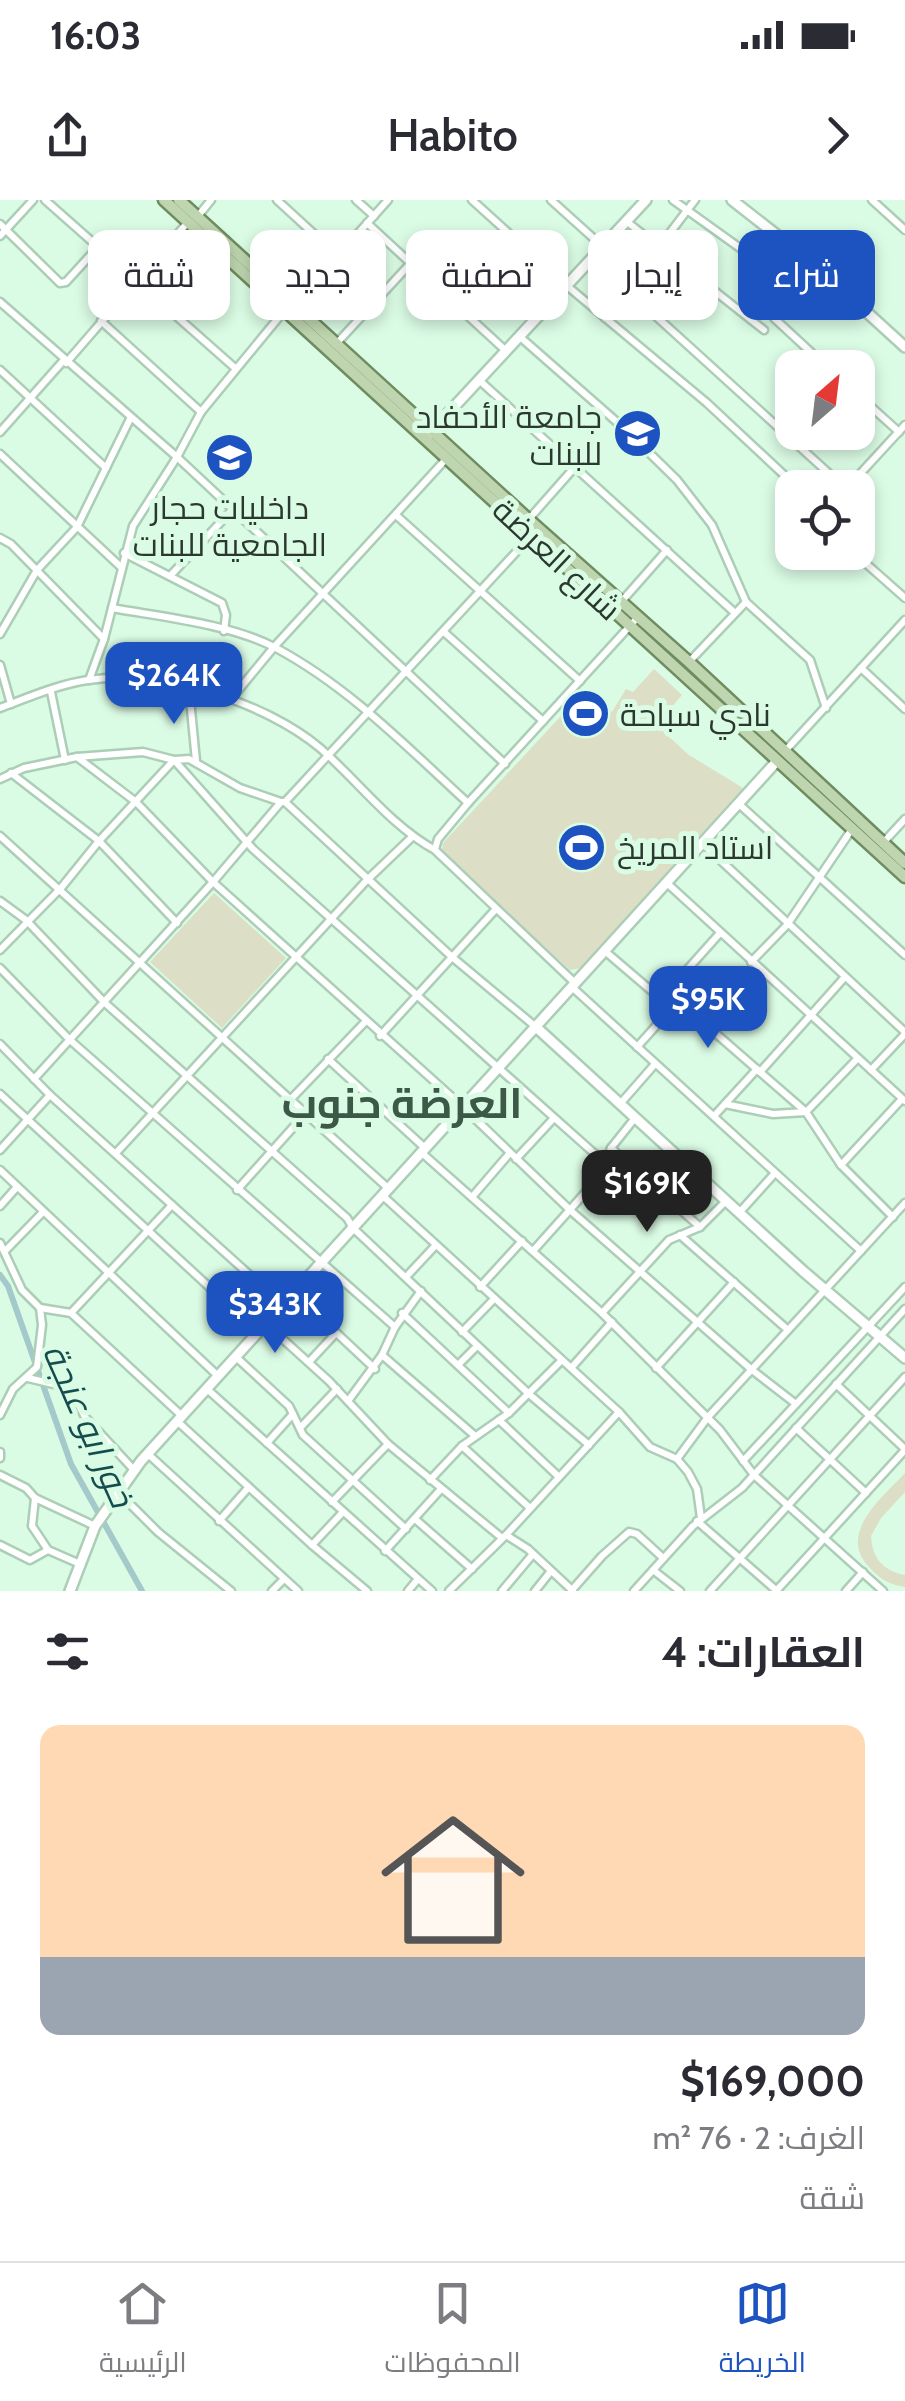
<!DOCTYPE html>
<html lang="ar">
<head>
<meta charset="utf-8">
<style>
  :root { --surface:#fff; --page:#f2f2f3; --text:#2b2b33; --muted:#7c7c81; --line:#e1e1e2; --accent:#1c53c0 }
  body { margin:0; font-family:Cabin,Cairo,sans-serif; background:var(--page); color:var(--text); direction:rtl; height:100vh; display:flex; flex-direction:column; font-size:38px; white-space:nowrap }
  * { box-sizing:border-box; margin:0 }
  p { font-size:32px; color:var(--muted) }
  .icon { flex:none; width:55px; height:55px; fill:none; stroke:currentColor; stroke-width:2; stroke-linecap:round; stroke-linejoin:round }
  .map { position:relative; height:1391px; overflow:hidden; direction:ltr }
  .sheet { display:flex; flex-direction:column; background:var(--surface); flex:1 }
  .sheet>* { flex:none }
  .top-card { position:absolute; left:30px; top:30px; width:845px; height:90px; direction:rtl; display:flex; gap:20px }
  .needle { width:65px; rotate:28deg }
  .buttons { position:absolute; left:775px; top:150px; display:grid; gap:20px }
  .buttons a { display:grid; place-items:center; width:100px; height:100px; border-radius:20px; background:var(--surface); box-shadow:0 5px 15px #0003; font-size:50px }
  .price { position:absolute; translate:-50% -85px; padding:0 22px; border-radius:20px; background:var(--accent); color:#fff; font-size:32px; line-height:65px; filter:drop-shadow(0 2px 5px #0008) }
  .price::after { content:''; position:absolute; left:50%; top:60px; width:30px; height:22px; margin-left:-15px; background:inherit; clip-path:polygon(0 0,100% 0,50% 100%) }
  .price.current { background:#222; color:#fff }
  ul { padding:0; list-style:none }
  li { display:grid; align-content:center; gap:20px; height:530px; padding:0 40px }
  li span { display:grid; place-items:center; height:310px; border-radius:20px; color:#555 }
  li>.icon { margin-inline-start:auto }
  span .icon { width:180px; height:180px; fill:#fffc; stroke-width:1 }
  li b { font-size:42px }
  h2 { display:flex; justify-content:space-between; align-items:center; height:120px; padding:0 40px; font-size:42px }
  .chip { padding:0 35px; border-radius:20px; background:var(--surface); box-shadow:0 5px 15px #0003; font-size:35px; line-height:90px }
  .chip.current { background:var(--accent); color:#fff }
  .status { display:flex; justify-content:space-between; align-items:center; height:70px; padding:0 50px; background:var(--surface); direction:ltr }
  .status svg { height:28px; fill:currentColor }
  header { display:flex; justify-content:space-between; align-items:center; height:130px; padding:0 40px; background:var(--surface); font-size:45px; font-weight:600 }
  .menu { display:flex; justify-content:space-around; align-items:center; height:140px; border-top:2px solid var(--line); background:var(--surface); font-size:28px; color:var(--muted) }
  .menu a { display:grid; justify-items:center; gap:5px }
  .menu .current { color:var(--accent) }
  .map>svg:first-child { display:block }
</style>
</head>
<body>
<div class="status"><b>16:03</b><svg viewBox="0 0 49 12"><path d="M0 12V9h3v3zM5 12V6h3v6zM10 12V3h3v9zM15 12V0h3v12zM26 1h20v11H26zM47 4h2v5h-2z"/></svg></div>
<header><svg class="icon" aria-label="forward" viewBox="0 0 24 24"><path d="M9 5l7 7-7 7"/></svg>Habito<svg class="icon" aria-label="share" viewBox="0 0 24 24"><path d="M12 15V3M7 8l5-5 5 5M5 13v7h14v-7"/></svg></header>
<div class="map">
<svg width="905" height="1391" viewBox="0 0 905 1391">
  <rect width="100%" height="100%" fill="#dafbe4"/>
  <g fill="#dcdfc5">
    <path d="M654,469l28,26 -26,30 33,30 59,36 -168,177 -10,2 -121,-110 -7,-10 1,-7 143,-154 26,23 14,-23 7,3z"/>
    <path d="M214,693l72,65 -64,70 -72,-66z"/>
    <path d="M905,1273v19l-24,26 -10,18c1,22 12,35 34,39v12c-15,-2 -25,-8 -35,-19 -34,-34 12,-70 35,-95z"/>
  </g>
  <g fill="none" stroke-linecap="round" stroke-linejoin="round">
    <path stroke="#a3c9ca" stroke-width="6" d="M0,1075l8,11 63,178 71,127"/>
    <defs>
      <g id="street">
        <path d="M45,0l190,168"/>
        <path d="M277,0l61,56"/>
        <path d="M356,0l18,16"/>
        <path d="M472,0l94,85 141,118 91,85"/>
        <path d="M551,0l51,46"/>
        <path d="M673,0l124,89"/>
        <path d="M872,0l33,30"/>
        <path d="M198,16l13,-16"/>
        <path d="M626,21l138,109"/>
        <path d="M367,23l138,127"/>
        <path d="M0,24l60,59 6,-1 31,-34"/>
        <path d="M0,36l33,-36"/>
        <path d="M626,89l219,199"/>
        <path d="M0,102l177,155 328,307"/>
        <path d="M294,105l94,-105"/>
        <path d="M605,118l90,-118"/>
        <path d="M774,118l54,50"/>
        <path d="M101,121l100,91"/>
        <path d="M519,136l107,94 51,50 35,45 34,77 64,58 16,48"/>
        <path d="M337,143l72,-78"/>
        <path d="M66,163l122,-141"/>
        <path d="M0,170l106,98"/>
        <path d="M479,180l256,233"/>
        <path d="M858,195l41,37"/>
        <path d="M0,232l64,-72"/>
        <path d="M0,254l122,114"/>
        <path d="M847,288l58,-63"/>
        <path d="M397,316l183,165"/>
        <path d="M529,319l45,-51"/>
        <path d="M0,338l11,6 93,95"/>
        <path d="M853,352l52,46"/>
        <path d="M124,353l98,50 4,12 -2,16"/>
        <path d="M170,376l63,-67"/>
        <path d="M622,401l45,-51"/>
        <path d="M112,408c50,9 119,16 164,40 73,39 132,100 192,155"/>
        <path d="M444,432l99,89"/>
        <path d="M0,434l37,-64 40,-43 53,-108"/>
        <path d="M689,462l57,-60"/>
        <path d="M0,465l11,39"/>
        <path d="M861,468l44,41"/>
        <path d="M89,480l15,-41 29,-113 44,-69 24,-45 83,-101"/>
        <path d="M189,489l7,72"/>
        <path d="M51,492l14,68"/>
        <path d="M231,499l43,-52 172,-188"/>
        <path d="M0,508c27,-10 59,-24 88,-28 72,-12 177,22 232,68 39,34 70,77 115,102l141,134"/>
        <path d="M786,550l119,-130"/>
        <path d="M77,557l59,45 77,80 251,226 106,102 182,160 44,34"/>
        <path d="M11,573l88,68 78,82"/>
        <path d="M0,579l24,-11 53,-11 66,-5 31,8 79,89 352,314"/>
        <path d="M285,602l167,155 84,70"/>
        <path d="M740,605l165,150"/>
        <path d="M0,636l389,353"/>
        <path d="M703,644l202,188"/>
        <path d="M882,644l23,-25"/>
        <path d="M435,649l3,-10 30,-36 170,-186"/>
        <path d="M668,684l237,217"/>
        <path d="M0,701l26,19 79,83 242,215 6,10 176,166 60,51"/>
        <path d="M0,750l61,-62 38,-47 75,-81 15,-1 51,29 41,14"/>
        <path d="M606,752l55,47 52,32 93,81 35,53 52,52"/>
        <path d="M751,762l36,-37 65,-96"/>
        <path d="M0,768l70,72 325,287"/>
        <path d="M573,788l288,263"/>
        <path d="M661,799l59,-66"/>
        <path d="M380,836l115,-126"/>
        <path d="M0,844l50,51 233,210"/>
        <path d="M637,847l36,-40"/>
        <path d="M328,859l98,90"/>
        <path d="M871,870l34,-36"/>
        <path d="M760,872l84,-94"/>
        <path d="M34,879l179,-197 68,-80h4l246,-266"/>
        <path d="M0,894l258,238"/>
        <path d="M291,899l74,-77"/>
        <path d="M620,904l35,-40"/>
        <path d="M725,904l48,10 33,-2 51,-53"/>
        <path d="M714,916l43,-47"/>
        <path d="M611,948l89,79"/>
        <path d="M0,950l50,-55"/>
        <path d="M116,953l250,-272 46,-44"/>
        <path d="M422,953l180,160 118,117 34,45 129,116"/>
        <path d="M516,959l38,-41"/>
        <path d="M841,965l61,-66"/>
        <path d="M0,970l217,205"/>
        <path d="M237,990l69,-77"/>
        <path d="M383,996l236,216 31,35 27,12 11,13 9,17 4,29"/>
        <path d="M472,997l37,-43"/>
        <path d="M0,1006l17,-19"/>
        <path d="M739,1013l36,-40"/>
        <path d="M680,1035l108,95"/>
        <path d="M0,1043l22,47 18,18 2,17 -5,42 -24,22 -13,26"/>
        <path d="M6,1050l37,-38"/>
        <path d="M533,1051l68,-76 10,-27 24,-30"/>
        <path d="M406,1077l29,-31"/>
        <path d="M480,1087l42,-46"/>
        <path d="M294,1093l81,76"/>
        <path d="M40,1108l31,5 111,103"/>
        <path d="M71,1113l101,-108"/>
        <path d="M402,1113l107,100"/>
        <path d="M602,1113l67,-73 31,-13 26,-26"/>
        <path d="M265,1123l64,58 59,63 114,94"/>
        <path d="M462,1132l32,-33"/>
        <path d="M382,1155l13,-28 26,-36"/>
        <path d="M236,1157l53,49 14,29 103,94"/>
        <path d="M309,1162l26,-28"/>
        <path d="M458,1165l19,-19"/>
        <path d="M572,1167l40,-45"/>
        <path d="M656,1168l78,-86"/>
        <path d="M28,1178l42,10 15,29 49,53"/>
        <path d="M836,1184l69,65"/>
        <path d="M207,1189l225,202"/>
        <path d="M348,1201l34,-46 92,80"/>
        <path d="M499,1220l60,57"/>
        <path d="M177,1221l135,124 55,46"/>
        <path d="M300,1228l37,-39"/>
        <path d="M796,1228l70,65"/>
        <path d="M267,1243l26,-29"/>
        <path d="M462,1246l68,62"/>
        <path d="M0,1252v6"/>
        <path d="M148,1254l150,137"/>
        <path d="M677,1259l31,-42 197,-214"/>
        <path d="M743,1261l162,-174"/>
        <path d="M0,1275l26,13 9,10 60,28"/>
        <path d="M430,1280l32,-34 47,-33 52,-52"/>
        <path d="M118,1292l40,40 73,59"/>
        <path d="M35,1298l-3,28 16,24 32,14"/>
        <path d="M332,1302l56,-58"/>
        <path d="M415,1319l57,50"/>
        <path d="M219,1321l29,-33"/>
        <path d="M697,1321l80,70"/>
        <path d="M506,1335l22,14 45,42"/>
        <path d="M0,1345l30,15 18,-10"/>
        <path d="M312,1345l31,-33"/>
        <path d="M385,1351l56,-62"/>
        <path d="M653,1370l27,21"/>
        <path d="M572,1390l30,-34 27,-24 8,2 26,24"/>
        <path d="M272,1391l11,-11"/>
        <path d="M408,1391l10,-12"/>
        <path d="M449,1391l57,-56 113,-123"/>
        <path d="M502,1391l31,-37"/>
        <path d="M535,1391l16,-20"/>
        <path d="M634,1391l59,-65 49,-38 163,-179"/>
        <path d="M710,1391l195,-214"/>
        <path d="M776,1391l129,-141"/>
        <path d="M846,1391l17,-19"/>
      </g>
      <g id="secondary">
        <path d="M732,0l83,65 90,82"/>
        <path d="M427,236l219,-236"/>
        <path d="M536,827l267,244 102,87"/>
        <path d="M70,1391l25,-65 46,-65 636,-700"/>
      </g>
      <g id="primary">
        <path d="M164,0l741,677"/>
        <path d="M179,0l349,319 161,143 216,201"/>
      </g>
    </defs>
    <use href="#street" stroke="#accdb6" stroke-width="11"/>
    <use href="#secondary" stroke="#accdb6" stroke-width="14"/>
    <use href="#primary" stroke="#6e8c5f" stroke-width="15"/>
    <use href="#street" stroke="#fff" stroke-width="6"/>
    <use href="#secondary" stroke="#fff" stroke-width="9"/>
    <use href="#primary" stroke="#bed5af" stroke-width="10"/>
  </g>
  <defs>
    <symbol id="university-disc" viewBox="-11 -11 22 22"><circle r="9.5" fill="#1c53c0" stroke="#dafbe4"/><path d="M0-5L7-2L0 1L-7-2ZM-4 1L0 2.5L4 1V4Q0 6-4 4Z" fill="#fff"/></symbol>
    <symbol id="stadium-disc" viewBox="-11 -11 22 22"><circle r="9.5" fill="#1c53c0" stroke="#dafbe4"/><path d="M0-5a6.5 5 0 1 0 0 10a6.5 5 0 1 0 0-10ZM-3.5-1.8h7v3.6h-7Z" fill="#fff"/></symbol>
  </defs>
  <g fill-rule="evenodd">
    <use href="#university-disc" x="610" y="206" width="55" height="55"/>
    <use href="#university-disc" x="202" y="230" width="55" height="55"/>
    <use href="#stadium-disc" x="558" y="486" width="55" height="55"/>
    <use href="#stadium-disc" x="554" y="620" width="55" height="55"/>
  </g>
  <g text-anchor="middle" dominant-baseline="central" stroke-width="10" stroke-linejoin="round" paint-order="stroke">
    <g font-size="32" fill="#2b382f" stroke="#dafbe4" text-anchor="start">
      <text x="602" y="216" text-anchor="end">جامعة الأحفاد<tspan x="602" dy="37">للبنات</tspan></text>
      <text x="230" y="307" text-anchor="middle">داخليات حجار<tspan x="230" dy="37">الجامعية للبنات</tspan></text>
      <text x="620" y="514">نادي سباحة</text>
      <text x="617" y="647">استاد المريخ</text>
    </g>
    <g font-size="32" fill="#2b382f" stroke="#dafbe4">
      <text transform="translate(557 359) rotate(43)">شارع العرضة</text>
    </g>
    <g font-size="35" font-style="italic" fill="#154d4f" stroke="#dafbe4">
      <text transform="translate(89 1225) rotate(66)">خور ابو عنجة</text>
    </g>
    <g font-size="42" font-weight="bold" fill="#3c5846" stroke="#dafbe4">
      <text x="402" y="903">العرضة جنوب</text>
    </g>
  </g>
</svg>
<div class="buttons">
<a><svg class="needle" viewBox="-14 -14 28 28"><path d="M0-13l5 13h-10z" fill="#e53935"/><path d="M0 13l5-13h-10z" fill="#7c7c81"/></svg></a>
<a><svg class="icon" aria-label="locate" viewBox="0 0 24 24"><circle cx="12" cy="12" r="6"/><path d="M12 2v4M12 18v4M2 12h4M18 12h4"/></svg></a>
</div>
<b class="price" style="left:174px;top:527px">$264K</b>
<b class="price" style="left:708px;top:851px">$95K</b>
<b class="price current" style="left:647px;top:1035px">$169K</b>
<b class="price" style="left:275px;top:1156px">$343K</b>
<div class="top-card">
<a class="chip current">شراء</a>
<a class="chip">إيجار</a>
<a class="chip">تصفية</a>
<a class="chip">جديد</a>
<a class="chip">شقة</a>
</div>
</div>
<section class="sheet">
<h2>العقارات: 4<svg class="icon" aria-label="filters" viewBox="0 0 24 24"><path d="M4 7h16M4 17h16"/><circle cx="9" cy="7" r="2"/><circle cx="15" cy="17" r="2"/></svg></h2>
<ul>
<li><span style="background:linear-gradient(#ffd9b3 75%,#9aa5b1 0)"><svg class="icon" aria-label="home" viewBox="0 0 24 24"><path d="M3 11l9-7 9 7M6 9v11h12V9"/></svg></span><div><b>$169,000</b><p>الغرف: 2 · 76 m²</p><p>شقة</p></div></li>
</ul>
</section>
<nav class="menu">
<a class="current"><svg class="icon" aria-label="map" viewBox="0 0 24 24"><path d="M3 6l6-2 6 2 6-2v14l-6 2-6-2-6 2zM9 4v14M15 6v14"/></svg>الخريطة</a>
<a><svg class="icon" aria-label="saved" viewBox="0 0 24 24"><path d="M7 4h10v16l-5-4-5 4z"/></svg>المحفوظات</a>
<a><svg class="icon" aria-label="home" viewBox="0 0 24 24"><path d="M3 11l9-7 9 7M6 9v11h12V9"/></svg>الرئيسية</a>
</nav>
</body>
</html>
